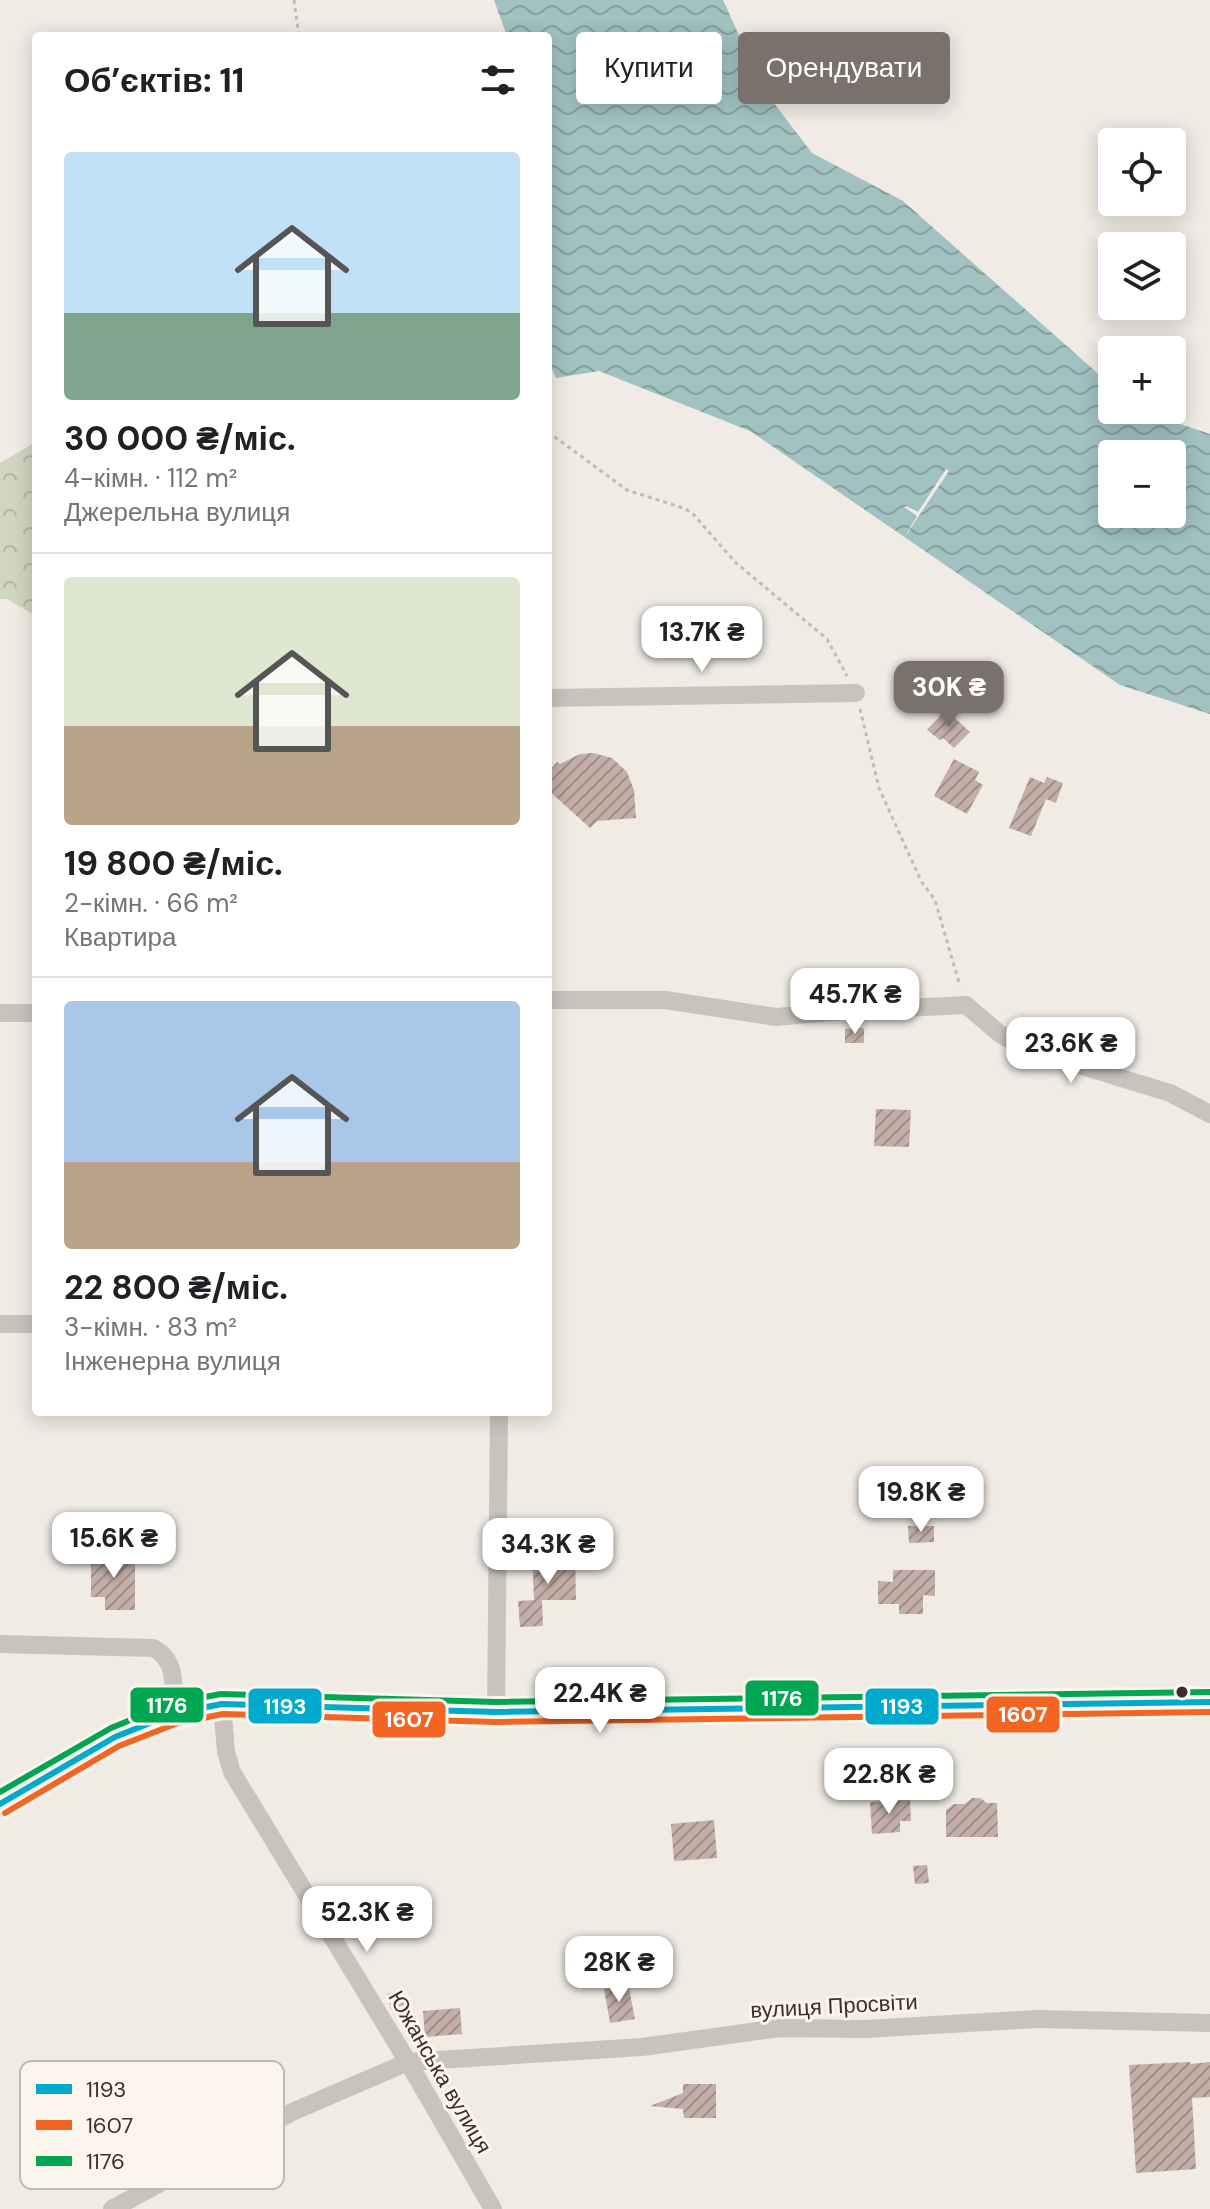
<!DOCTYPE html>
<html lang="uk">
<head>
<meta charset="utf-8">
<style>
  :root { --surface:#fff; --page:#f6f6f6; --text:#202124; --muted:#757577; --line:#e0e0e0; --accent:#7a716c }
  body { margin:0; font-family:"DM Sans",sans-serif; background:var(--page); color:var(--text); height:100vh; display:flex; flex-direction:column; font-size:30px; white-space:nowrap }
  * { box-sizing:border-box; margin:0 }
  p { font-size:26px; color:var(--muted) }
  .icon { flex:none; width:44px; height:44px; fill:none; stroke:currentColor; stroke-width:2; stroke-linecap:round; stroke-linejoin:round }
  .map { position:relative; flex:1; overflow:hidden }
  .drawer { position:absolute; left:32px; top:32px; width:520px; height:1384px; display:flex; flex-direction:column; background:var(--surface); border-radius:8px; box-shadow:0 4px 20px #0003 }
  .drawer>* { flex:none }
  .top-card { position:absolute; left:576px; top:32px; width:514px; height:72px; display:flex; gap:16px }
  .tools { position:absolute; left:1098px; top:128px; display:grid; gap:16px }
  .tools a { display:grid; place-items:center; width:88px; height:88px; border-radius:8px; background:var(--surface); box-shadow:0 4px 20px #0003; font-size:40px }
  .price { position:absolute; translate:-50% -68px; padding:0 18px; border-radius:16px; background:#fff; color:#222; font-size:26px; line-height:52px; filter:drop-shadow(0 2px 4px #0008) }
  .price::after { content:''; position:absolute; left:50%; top:48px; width:24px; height:18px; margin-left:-12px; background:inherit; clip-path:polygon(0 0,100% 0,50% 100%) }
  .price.active { background:var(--accent); color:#fff }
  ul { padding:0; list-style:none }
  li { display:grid; align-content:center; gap:16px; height:424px; padding:0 32px }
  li+li { border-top:2px solid var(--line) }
  li span { display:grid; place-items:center; height:248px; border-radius:8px; color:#555 }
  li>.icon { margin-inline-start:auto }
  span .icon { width:144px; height:144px; fill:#fffc; stroke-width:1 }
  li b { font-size:34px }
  h2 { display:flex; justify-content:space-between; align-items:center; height:96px; padding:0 32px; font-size:34px }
  .chip { padding:0 28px; border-radius:8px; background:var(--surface); box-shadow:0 4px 20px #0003; font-size:28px; line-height:72px }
  .chip.active { background:var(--accent); color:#fff }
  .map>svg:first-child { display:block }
</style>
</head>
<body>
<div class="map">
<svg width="1210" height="2209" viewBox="0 0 1210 2209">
  <defs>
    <pattern id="forest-crowns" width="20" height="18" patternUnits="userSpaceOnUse" patternTransform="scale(2)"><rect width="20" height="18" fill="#d1d6bf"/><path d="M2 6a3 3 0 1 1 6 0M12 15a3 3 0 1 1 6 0" fill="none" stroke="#b4b8a4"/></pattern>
    <pattern id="water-waves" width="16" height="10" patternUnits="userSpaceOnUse" patternTransform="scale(2)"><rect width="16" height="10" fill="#a1c2c1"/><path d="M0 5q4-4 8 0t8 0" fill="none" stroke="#849e9d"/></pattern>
    <pattern id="building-hatch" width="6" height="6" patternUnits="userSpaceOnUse" patternTransform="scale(2)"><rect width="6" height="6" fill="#c3afa7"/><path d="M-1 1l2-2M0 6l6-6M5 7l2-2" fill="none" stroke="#a08f88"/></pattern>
  </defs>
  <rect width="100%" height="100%" fill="#f0ebe5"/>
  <path fill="url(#forest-crowns)" d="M36,442v174l-29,-17h-7v-136z"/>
  <path fill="url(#water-waves)" fill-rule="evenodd" d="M494,0h229l41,90 48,63 91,48 209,185v24h27l71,24v280l-90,-29 -370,-254 -151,-60 -43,7 -8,-17v-325h-41zM1112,454h60v60h-60z"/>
  <path fill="#f0ebe5" d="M946,469l3,2 -47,70 15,-25 -13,-9 3,-1 11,6z"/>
  <g fill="url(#building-hatch)">
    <path d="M946,710l24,22 -16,16 -11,-10 -3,2 -13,-10z"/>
    <path d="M593,753l19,5 15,14 7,18 2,28 -39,3 -7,7 -42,-38v-18l9,-10 3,2 20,-10z"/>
    <path d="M954,759l25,13 -4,8 8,5 -16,29 -33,-18z"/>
    <path d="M1030,777l14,6 3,-6 16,6 -7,20 -10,-4 -15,37 -22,-8z"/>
    <path d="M864,1028v15h-19v-14z"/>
    <path d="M876,1109l35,1 -2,37 -35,-1z"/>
    <path d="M908,1526h26v16l-25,1z"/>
    <path d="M532,1553h23v4l20,-1 1,44h-34l1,26 -23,1 -2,-26 16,-1z"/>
    <path d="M91,1554h44v56h-30v-13h-14z"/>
    <path d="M893,1570h42v26l-12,-1v19h-24v-10h-21v-23l15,1z"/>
    <path d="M972,1798h8l7,5h10l1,34h-52v-27l8,-6h11z"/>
    <path d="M910,1800l1,21h-11v11l-28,2 -2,-32z"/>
    <path d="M714,1820l3,38 -43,3 -3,-37z"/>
    <path d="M927,1865l2,18 -14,1 -2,-18z"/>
    <path d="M628,1984l7,35 -25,4 -6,-34z"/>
    <path d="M403,1989l5,15 -17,5 -4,-15z"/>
    <path d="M460,2008l2,26 -37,3 -2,-26z"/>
    <path d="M1190,2062v2l20,-2v35l-18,1 4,71 -60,4 -7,-108z"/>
    <path d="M683,2084h33v34h-32l-1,-9 -33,-3 33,-13z"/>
  </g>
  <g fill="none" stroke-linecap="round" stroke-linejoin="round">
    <g stroke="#c2bbb6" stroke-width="3" stroke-dasharray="4 4" stroke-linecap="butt">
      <path d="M294,0l5,36"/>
      <path d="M548,432l79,58 59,19 8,6 41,47 92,77 20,37"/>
      <path d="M860,709l19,79 42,93 14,19 25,86"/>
    </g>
    <g stroke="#c9c3be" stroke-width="18">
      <path d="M548,698l308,-5"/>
      <path d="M548,1000h117l111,17 65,-6 125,-6 34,29 26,15 144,44 40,21"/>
      <path d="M0,1013h36"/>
      <path d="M0,1324h36"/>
      <path d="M0,1644l153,4c25,12 20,41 22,65"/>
      <path d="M222,1704l4,48 6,20 176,290 85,147"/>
      <path d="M496,1712l3,-300"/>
      <path d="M112,2209l180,-97 116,-50 234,-15 138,-19 85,1 172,-10 173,4"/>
    </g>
    <path stroke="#bab3ae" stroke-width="26" d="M0,1804l115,-67 60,-24 47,-9 274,8 714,-10"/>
    <defs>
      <path id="bus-1" d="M0,1804l115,-67 60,-24 47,-9 274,8 714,-10"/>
      <path id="bus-2" d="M5,1813l114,-67 59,-23 45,-9 273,8 714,-10"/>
      <path id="bus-3" d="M0,1792l111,-64 61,-25 49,-9 275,8 714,-10"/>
    </defs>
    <use href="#bus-1" stroke="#fbf5ee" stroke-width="12"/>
    <use href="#bus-2" stroke="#fbf5ee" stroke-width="12"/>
    <use href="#bus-3" stroke="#fbf5ee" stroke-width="12"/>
    <use href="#bus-1" stroke="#00a9ce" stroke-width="6"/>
    <use href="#bus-2" stroke="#f26522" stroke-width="6"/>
    <use href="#bus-3" stroke="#00a651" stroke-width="6"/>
  </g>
  <circle fill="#3b302b" stroke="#fbf5ee" stroke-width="3" cx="1182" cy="1692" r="7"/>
  <g text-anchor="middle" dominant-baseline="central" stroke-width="6" stroke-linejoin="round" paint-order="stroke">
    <g font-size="22" fill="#3b302b" stroke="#fbf5ee">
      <text transform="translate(834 2006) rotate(-3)">вулиця Просвіти</text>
      <text transform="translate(440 2072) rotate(60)">Южанська вулиця</text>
    </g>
  </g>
  <rect x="20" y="2061" width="264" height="128" rx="12" fill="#fbf5ee" stroke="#c1bab4" stroke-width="2"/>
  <rect x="36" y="2084" width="36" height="10" fill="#00a9ce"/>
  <rect x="36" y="2120" width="36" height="10" fill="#f26522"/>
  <rect x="36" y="2156" width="36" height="10" fill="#00a651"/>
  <g font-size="22" fill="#3b302b">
    <text x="86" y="2097">1193</text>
    <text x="86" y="2133">1607</text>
    <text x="86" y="2169">1176</text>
  </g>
  <g stroke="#fbf5ee" stroke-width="3">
    <rect x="744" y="1679" width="76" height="38" rx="8" fill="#00a651"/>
    <rect x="129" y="1686" width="76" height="38" rx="8" fill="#00a651"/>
    <rect x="247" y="1687" width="76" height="38" rx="8" fill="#00a9ce"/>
    <rect x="864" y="1687" width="76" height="39" rx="8" fill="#00a9ce"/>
    <rect x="985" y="1695" width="76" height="39" rx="8" fill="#f26522"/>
    <rect x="371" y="1700" width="76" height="39" rx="8" fill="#f26522"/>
  </g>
  <g font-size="22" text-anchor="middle" font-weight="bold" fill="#fff">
    <text x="782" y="1706">1176</text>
    <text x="167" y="1713">1176</text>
    <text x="285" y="1714">1193</text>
    <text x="902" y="1714">1193</text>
    <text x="1023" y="1722">1607</text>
    <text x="409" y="1727">1607</text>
  </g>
</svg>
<div class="tools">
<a><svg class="icon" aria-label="locate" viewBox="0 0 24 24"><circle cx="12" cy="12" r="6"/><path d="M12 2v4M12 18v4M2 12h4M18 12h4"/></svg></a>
<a><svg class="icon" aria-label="layers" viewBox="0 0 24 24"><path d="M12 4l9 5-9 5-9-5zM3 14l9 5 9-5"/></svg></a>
<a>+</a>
<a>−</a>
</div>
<b class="price" style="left:702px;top:674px">13.7K ₴</b>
<b class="price active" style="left:949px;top:729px">30K ₴</b>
<b class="price" style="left:855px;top:1036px">45.7K ₴</b>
<b class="price" style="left:1071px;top:1085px">23.6K ₴</b>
<b class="price" style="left:921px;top:1534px">19.8K ₴</b>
<b class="price" style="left:114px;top:1580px">15.6K ₴</b>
<b class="price" style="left:548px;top:1586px">34.3K ₴</b>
<b class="price" style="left:600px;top:1735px">22.4K ₴</b>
<b class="price" style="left:889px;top:1816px">22.8K ₴</b>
<b class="price" style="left:367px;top:1954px">52.3K ₴</b>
<b class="price" style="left:619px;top:2004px">28K ₴</b>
<div class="top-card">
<a class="chip">Купити</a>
<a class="chip active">Орендувати</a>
</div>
<section class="drawer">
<h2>Об’єктів: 11<svg class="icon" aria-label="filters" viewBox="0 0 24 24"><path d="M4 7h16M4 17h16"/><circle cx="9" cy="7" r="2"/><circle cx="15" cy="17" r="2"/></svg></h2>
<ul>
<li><span style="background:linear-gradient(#bfe0f5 65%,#7fa58c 0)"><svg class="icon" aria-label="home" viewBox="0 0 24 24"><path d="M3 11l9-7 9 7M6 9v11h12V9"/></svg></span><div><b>30 000 ₴/міс.</b><p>4-кімн. · 112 m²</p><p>Джерельна вулиця</p></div></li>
<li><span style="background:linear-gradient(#dfe7d0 60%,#b9a48a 0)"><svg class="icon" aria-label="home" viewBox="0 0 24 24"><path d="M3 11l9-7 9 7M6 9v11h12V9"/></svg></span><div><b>19 800 ₴/міс.</b><p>2-кімн. · 66 m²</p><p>Квартира</p></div></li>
<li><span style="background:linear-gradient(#a9c7e8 65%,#b9a48a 0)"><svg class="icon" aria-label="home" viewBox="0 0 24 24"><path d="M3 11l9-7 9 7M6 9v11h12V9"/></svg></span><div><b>22 800 ₴/міс.</b><p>3-кімн. · 83 m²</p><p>Інженерна вулиця</p></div></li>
</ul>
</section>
</div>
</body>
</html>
